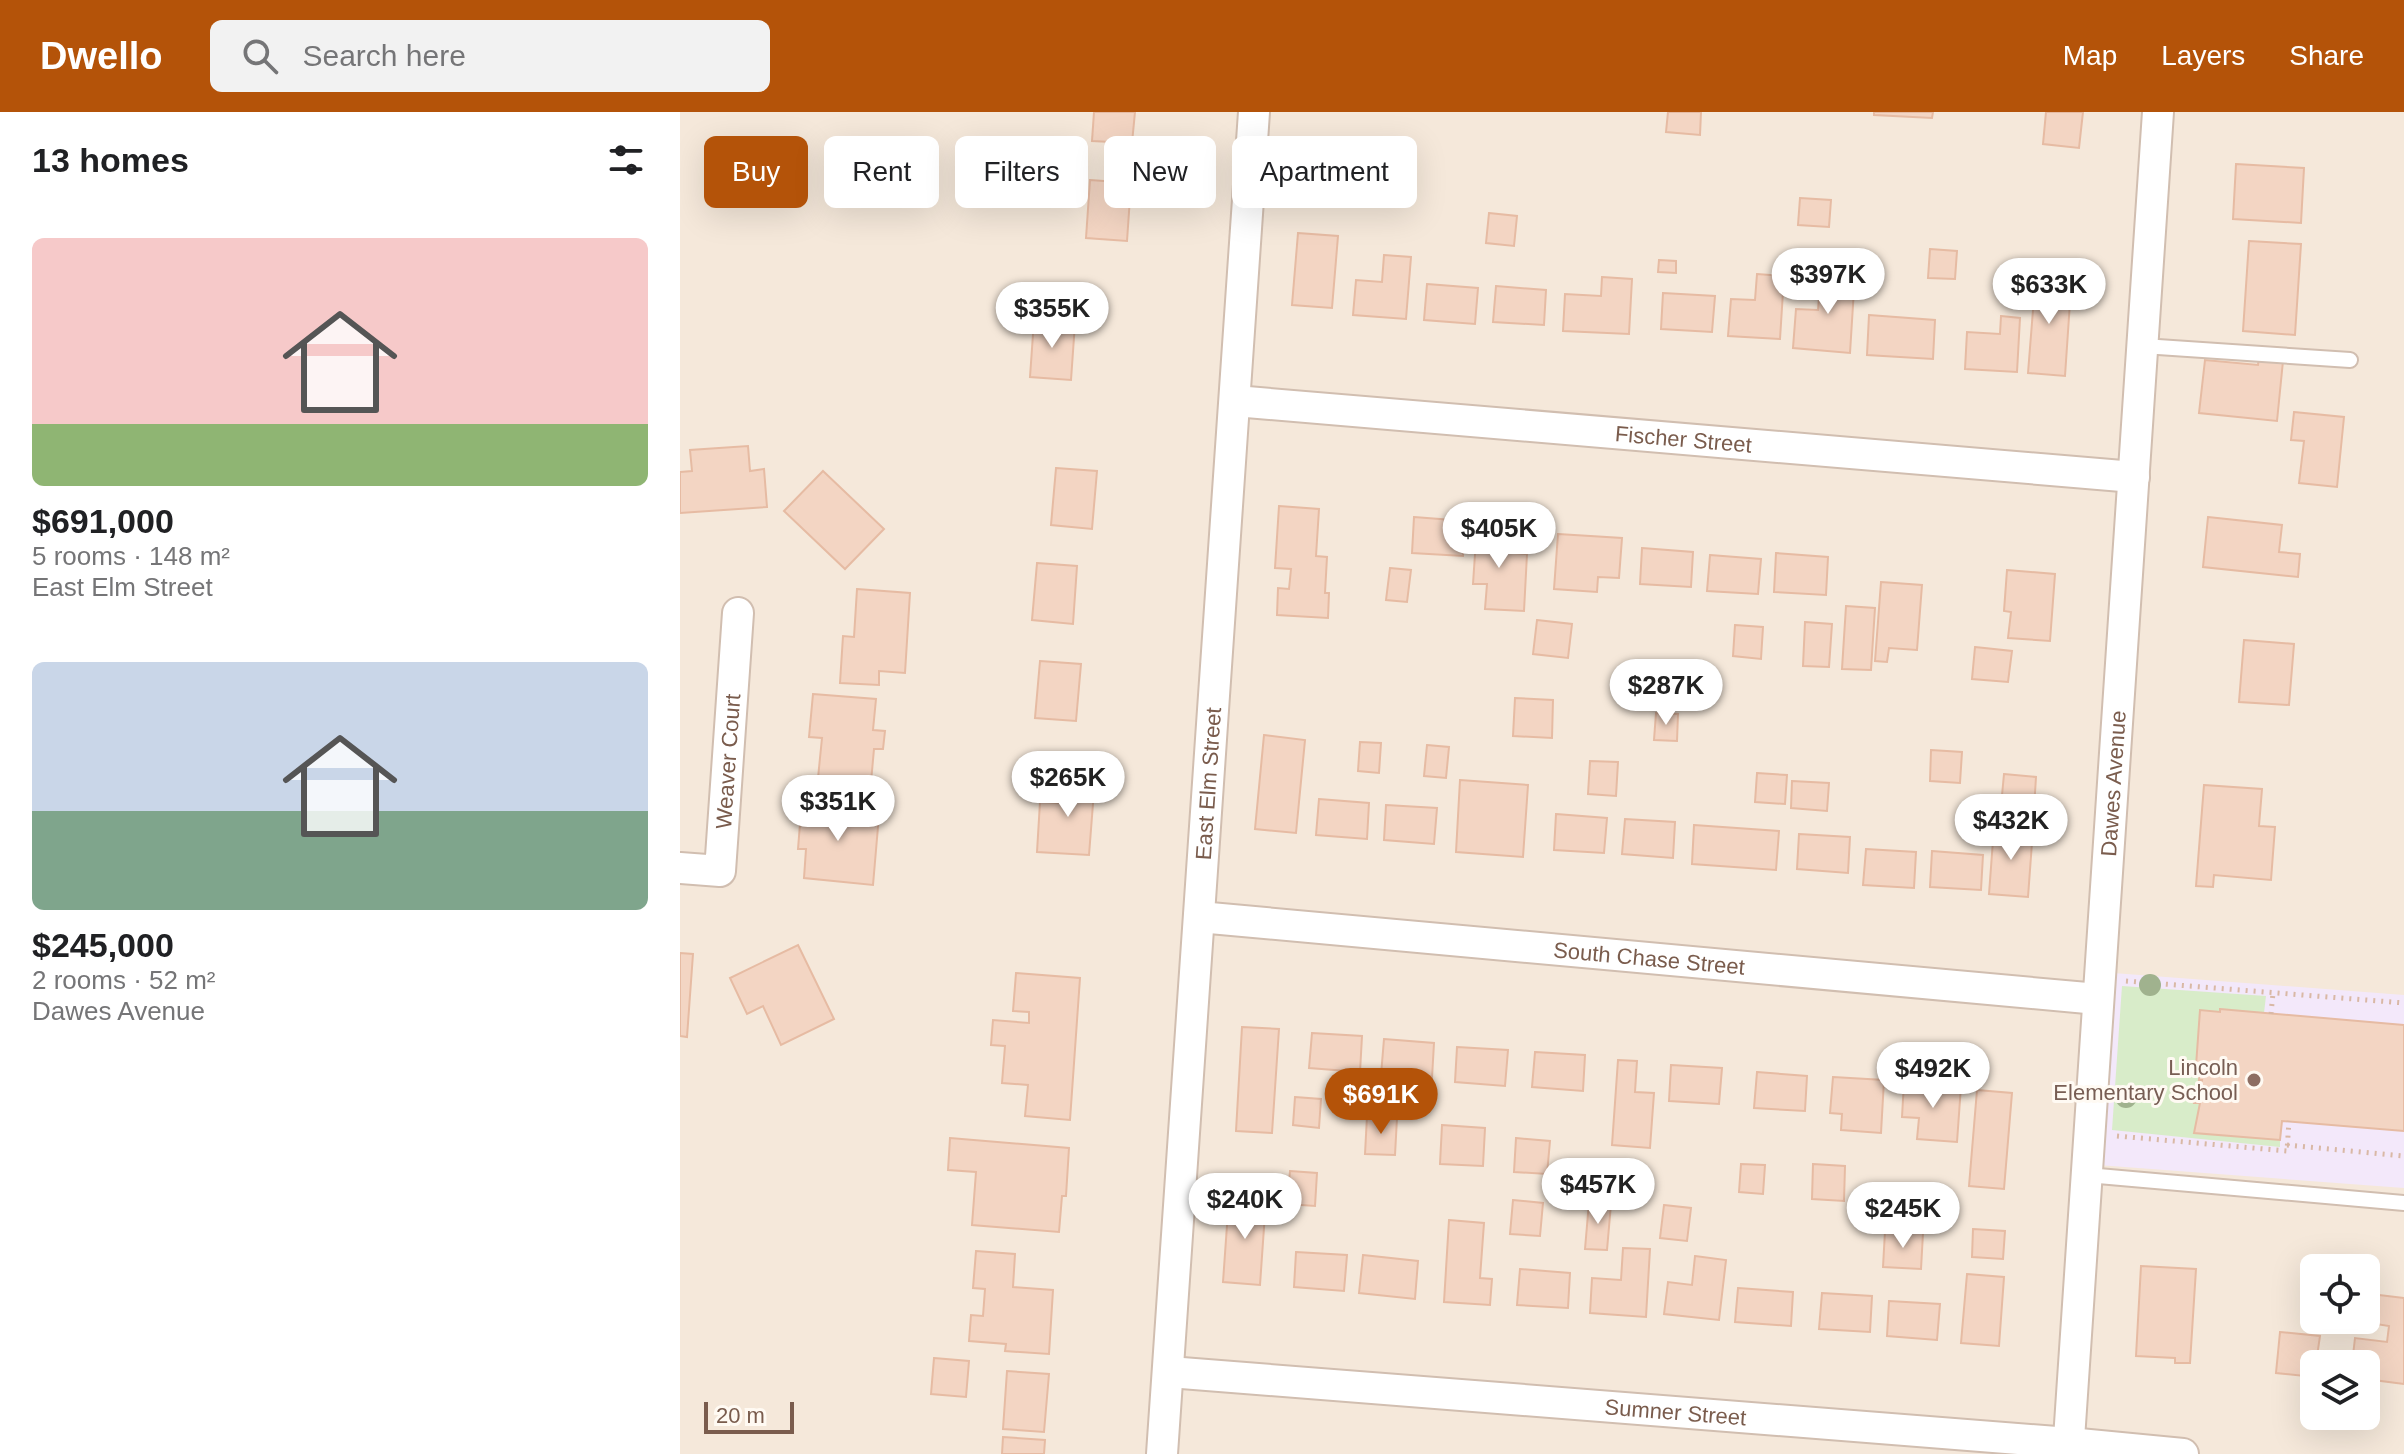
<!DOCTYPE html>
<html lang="en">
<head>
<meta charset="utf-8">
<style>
  :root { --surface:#fff; --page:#f2f2f2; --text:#202124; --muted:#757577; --accent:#b45309 }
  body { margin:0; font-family:Helvetica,sans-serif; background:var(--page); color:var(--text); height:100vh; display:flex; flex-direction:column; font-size:30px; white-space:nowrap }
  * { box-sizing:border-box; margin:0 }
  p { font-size:26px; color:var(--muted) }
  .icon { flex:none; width:44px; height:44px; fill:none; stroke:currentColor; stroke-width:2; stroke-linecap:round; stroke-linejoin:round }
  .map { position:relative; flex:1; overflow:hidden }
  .panel { display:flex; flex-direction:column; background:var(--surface); width:680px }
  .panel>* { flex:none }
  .hud { position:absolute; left:24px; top:24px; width:760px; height:72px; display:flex; gap:16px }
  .controls { position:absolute; left:1620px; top:1142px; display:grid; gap:16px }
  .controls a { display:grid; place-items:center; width:80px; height:80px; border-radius:12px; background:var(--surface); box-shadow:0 8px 32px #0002; font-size:40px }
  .scale { position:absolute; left:24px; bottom:20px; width:90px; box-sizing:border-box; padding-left:8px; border:4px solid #7a5c4d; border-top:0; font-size:22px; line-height:28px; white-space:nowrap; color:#7a5c4d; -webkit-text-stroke:6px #fffaf3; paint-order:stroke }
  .price { position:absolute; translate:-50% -68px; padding:0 18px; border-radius:28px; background:#fff; color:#222; font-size:26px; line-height:52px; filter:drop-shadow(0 2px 4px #0008) }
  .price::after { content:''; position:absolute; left:50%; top:48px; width:24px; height:18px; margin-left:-12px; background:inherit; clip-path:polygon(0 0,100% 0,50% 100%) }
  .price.current { background:var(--accent); color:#fff }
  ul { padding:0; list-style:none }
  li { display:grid; align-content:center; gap:16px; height:424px; padding:0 32px }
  li span { display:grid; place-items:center; height:248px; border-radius:12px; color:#555 }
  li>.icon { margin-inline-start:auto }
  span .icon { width:144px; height:144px; fill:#fffc; stroke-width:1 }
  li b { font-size:34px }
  h2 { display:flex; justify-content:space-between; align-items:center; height:96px; padding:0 32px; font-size:34px }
  .chip { padding:0 28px; border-radius:12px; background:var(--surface); box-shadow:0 8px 32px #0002; font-size:28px; line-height:72px }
  .chip.current { background:var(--accent); color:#fff }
  header { display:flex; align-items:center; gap:48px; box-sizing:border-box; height:112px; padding:0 40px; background:var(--accent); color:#fff }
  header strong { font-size:38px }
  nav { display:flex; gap:44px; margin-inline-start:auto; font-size:28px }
  .search { width:560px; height:72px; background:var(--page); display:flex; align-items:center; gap:20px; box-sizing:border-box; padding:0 28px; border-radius:12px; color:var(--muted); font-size:30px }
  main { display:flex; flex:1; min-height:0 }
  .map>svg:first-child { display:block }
</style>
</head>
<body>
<header>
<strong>Dwello</strong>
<div class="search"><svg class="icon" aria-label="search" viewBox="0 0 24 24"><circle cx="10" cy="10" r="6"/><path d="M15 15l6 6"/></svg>Search here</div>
<nav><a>Map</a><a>Layers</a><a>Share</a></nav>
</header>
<main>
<section class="panel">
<h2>13 homes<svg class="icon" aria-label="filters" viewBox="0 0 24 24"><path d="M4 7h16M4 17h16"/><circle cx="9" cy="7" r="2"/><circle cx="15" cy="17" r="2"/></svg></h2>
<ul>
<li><span style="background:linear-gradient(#f6c9c9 75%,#8fb573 0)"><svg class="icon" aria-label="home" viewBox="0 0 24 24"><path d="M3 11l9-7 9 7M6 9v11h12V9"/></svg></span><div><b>$691,000</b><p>5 rooms · 148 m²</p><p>East Elm Street</p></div></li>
<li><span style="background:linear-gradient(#c9d6e8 60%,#7fa58c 0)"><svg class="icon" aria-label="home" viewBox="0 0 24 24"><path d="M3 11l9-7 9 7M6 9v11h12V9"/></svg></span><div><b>$245,000</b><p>2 rooms · 52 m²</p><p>Dawes Avenue</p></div></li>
</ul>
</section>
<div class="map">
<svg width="1724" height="1342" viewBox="0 0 1724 1342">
  <rect width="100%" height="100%" fill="#fdf6ec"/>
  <path fill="#f5e8da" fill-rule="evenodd" d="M0,0h1724v1342h-1724zM1634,1156h52v52h-52zM1634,1252h52v52h-52z"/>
  <path fill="#f3e8fa" d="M1433,861l291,22v193l-306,-23z"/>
  <path fill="#d8ecc9" d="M1442,874l144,10 -2,17 -44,-1 -24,54h4l-1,13 3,1 -2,15h-5l-1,7 6,1 -6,29 86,8v7l-168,-17z"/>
  <g fill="#f3d5c3" stroke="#e6bba3" stroke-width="2">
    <path d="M414,0h41l-3,31 -40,-2z"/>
    <path d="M988,0h33l-1,23 -34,-3z"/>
    <path d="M1194,0h59l-1,6 -58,-3z"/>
    <path d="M1366,0h37l-4,36 -36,-4z"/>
    <path d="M339,37l45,4 -3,36 -45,-3z"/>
    <path d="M1556,52l68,4 -3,55 -68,-4z"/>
    <path d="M633,60l34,2 -2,29 -34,-3z"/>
    <path d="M410,68l41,3 -4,58 -41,-3z"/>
    <path d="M1120,86l31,2 -2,27 -31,-2z"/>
    <path d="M809,101l28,3 -3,30 -28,-3z"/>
    <path d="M618,121l40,3 -6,72 -40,-3z"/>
    <path d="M1569,129l52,3 -6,91 -52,-4z"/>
    <path d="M1250,137l27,2 -2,28 -27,-1z"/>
    <path d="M704,143l27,2 -5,62 -53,-4 3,-35 26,2z"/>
    <path d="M979,148l17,1v12l-18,-1z"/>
    <path d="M1141,159l34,2 -5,80 -57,-5 3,-39 22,1z"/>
    <path d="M1356,160l29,1 -2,28 7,1 -5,74 -37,-3z"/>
    <path d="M1077,162l27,2 -4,63 -52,-3 3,-37 24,1z"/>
    <path d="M922,165l30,2 -3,55 -66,-3 2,-37 36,2z"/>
    <path d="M747,172l51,4 -3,36 -51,-4z"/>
    <path d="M816,174l50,4 -2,35 -51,-3z"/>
    <path d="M983,181l52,3 -3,36 -51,-3z"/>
    <path d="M1189,203l66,5 -2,39 -66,-4z"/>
    <path d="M1321,204l19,2 -3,54 -52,-3 2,-37 33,2z"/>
    <path d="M354,208l41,3 -4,57 -41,-3z"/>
    <path d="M1580,237l24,2 -7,70 -78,-8 6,-53 53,5z"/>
    <path d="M1614,300l50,5 -7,70 -38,-4 5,-42 -13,-1z"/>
    <path d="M68,334l2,25 14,-2 3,38 -87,6v-41l12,-1 -2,-21z"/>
    <path d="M376,356l41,3 -5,58 -41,-4z"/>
    <path d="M143,359l61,58 -39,40 -61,-58z"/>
    <path d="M599,394l40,3 -3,47 11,1 -2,36h4l-1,25 -51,-3 1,-27 11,1 2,-20 -16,-1z"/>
    <path d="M734,405l51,4 -2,35 -51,-3z"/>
    <path d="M1528,405l74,8 -3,27 21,2 -2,23 -95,-10z"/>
    <path d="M797,412l29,2 -2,26 23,2 -3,57 -39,-2 2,-25h-14z"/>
    <path d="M878,422l64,4 -3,40 -21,-1 -1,15 -43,-3z"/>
    <path d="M962,436l51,4 -2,35 -51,-3z"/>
    <path d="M1096,441l52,4 -2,38 -52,-3z"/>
    <path d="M1030,443l51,4 -3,35 -51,-3z"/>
    <path d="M357,451l40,3 -4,58 -41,-4z"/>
    <path d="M710,456l21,2 -4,32 -21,-2z"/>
    <path d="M1327,458l48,4 -5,67 -42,-3 3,-26 -7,-1z"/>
    <path d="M1201,470l41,3 -5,65 -28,-2 -2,14 -12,-1z"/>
    <path d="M177,477l53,4 -5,80 -26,-2v14l-39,-2 3,-47 11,1z"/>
    <path d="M1166,494l29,2 -4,62 -29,-1z"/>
    <path d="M857,508l35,4 -4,34 -35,-4z"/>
    <path d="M1125,510l27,2 -3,43 -26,-1z"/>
    <path d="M1055,513l28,2 -2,32 -28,-3z"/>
    <path d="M1564,528l50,4 -5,61 -50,-3z"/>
    <path d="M1295,535l37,4 -4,31 -36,-3z"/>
    <path d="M360,549l41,3 -5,57 -41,-3z"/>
    <path d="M133,582l63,5 -3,31 12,1 -2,18h-9l-3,33 -53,-4 4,-40 -13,-1z"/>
    <path d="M835,586l38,2 -1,38 -39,-2z"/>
    <path d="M976,601l22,1 -1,27 -23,-1z"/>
    <path d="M584,623l41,5 -9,93 -41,-4z"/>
    <path d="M680,630l21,1 -2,30 -21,-2z"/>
    <path d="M747,633l22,2 -3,31 -22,-2z"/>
    <path d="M1251,638l31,2 -2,31 -30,-2z"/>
    <path d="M910,649l28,1 -2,34 -28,-2z"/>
    <path d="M1077,661l30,2 -2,29 -30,-2z"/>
    <path d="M1324,662l32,3 -2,32 -33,-3z"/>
    <path d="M381,664l34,2 -6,77 -52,-3 3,-50 19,1z"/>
    <path d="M780,668l68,5 -5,72 -67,-5z"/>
    <path d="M1112,669l37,2 -2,28 -36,-3z"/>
    <path d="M1524,673l58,4 -3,37 16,1 -4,53 -57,-5 -1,12 -17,-1z"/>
    <path d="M122,687l32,3 -1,9 46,4 -6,70 -69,-7 2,-29h-8z"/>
    <path d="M639,687l50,4 -2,36 -51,-4z"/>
    <path d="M706,693l51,3 -3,36 -50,-4z"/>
    <path d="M876,702l51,4 -3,35 -50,-3z"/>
    <path d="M945,707l50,3 -2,36 -51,-4z"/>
    <path d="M1014,713l85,6 -3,39 -84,-6z"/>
    <path d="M1314,715l39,2 -5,68 -39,-3z"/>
    <path d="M1119,722l51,3 -2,36 -51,-4z"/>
    <path d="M1186,737l50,3 -2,36 -51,-3z"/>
    <path d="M1252,739l51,4 -2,35 -51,-3z"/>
    <path d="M118,833l36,74 -53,26 -18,-39 -16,8 -17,-36z"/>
    <path d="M0,841l13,1 -6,83 -7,-1z"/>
    <path d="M336,861l64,5 -10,142 -45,-4 3,-31 -26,-2 3,-37 -14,-1 2,-25 36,3v-11l-16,-1z"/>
    <path d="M1540,897l184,16v106l-122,-10 -2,19 -86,-7 6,-30h-6l1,-8h5l2,-15h-3l1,-14h-4l4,-56 20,2z"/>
    <path d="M562,915l37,2 -7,104 -36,-2z"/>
    <path d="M632,921l50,3 -2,36 -51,-4z"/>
    <path d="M704,927l50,4 -2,35 -51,-3z"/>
    <path d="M777,935l51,3 -3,36 -50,-4z"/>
    <path d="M855,940l50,3 -2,36 -51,-4z"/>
    <path d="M938,948l19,1 -2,31 19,1 -4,55 -38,-3z"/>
    <path d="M991,953l51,3 -3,36 -50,-3z"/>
    <path d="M1077,960l50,4 -2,35 -51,-3z"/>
    <path d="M1153,965l51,3 -3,53 -40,-3 1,-16 -12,-1z"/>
    <path d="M1224,970l57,4 -4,56 -40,-3 2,-21 -17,-1z"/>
    <path d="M1297,978l35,3 -8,96 -35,-3z"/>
    <path d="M615,985l26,2 -2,29 -26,-3z"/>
    <path d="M687,1004l30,2 -2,37 -30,-1z"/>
    <path d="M762,1013l43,3 -2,38 -43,-2z"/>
    <path d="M270,1026l119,10 -3,48h-4l-3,36 -87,-7 4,-53 -28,-2z"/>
    <path d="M836,1026l34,3 -3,33 -33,-2z"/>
    <path d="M1061,1052l24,1 -2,29 -24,-2z"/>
    <path d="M1133,1052l32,2 -1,35 -32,-2z"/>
    <path d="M610,1059l27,2 -2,33 -28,-2z"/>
    <path d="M549,1085l37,2 -6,86 -37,-3z"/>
    <path d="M833,1088l30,3 -3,33 -30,-2z"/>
    <path d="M909,1090l22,2 -4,46 -22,-1z"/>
    <path d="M984,1093l27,3 -4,33 -27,-3z"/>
    <path d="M769,1108l35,3 -4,55 12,1 -2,26 -46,-3z"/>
    <path d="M1293,1117l32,2 -2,28 -31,-2z"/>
    <path d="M1205,1119l38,2 -2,36 -38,-2z"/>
    <path d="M943,1136l27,1 -4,68 -56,-4 2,-35 29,2z"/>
    <path d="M296,1139l39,3 -2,33 40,3 -4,64 -44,-3 1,-7 -37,-3 2,-26 12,1 2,-27 -12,-1z"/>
    <path d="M616,1140l51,3 -3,36 -50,-4z"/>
    <path d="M683,1143l55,6 -3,38 -56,-6z"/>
    <path d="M1015,1144l31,4 -7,60 -55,-6 4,-32 24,3z"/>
    <path d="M1461,1154l55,3 -6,94h-15v-5l-39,-2z"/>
    <path d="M840,1157l50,4 -2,35 -51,-3z"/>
    <path d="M1287,1162l37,3 -5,69 -38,-3z"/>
    <path d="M1058,1176l55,4 -2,34 -56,-4z"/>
    <path d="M1142,1181l50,3 -2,36 -51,-3z"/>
    <path d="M1699,1183l25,3v86l-38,-5v-15h-14l3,-26 32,4 2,-16 -13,-2z"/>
    <path d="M1209,1189l51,3 -3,36 -50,-4z"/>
    <path d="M1600,1220l40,4 -6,41 -38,-4z"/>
    <path d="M254,1246l35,3 -3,36 -35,-3z"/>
    <path d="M327,1259l42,3 -5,58 -41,-3z"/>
    <path d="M323,1325l42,3 -1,14h-42z"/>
  </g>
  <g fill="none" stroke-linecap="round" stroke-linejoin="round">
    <defs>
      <g id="lane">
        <path d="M1463,234l207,14"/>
        <path d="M1407,1063l317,28"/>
      </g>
      <g id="street">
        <path id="s1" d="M555,289l899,76"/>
        <path id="s2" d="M0,756l40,3 18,-258"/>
        <path id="s3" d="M519,805l899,82"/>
        <path id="s4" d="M489,1260l900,71 114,11"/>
        <path id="s5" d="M482,1342l92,-1342"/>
        <path id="s6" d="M1388,1342l90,-1342"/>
      </g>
    </defs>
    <use href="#lane" stroke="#d1beb0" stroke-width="18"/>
    <use href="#street" stroke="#d1beb0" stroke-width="34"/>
    <g stroke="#d9b8a5" stroke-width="5" stroke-dasharray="2 6" stroke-linecap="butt">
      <path d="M1446,869l278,22"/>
      <path d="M1591,902l2,-21"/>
      <path d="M1437,1024l170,15 2,-30"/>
      <path d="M1607,1033l117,11"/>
    </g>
    <use href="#lane" stroke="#fff" stroke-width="14"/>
    <use href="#street" stroke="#fff" stroke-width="30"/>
  </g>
  <g fill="#a0b28e">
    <circle cx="1470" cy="873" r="11"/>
    <circle cx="1446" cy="985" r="11"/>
  </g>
  <circle fill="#8d6e63" stroke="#fffaf3" stroke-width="3" cx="1574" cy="968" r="8"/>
  <g text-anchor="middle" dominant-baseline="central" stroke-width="6" stroke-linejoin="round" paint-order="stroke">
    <g font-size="22" fill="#7a5c4d" stroke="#fffaf3">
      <text stroke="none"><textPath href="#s1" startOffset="450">Fischer Street</textPath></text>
      <text stroke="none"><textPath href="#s2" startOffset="150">Weaver Court</textPath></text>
      <text stroke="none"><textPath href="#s5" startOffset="672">East Elm Street</textPath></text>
      <text stroke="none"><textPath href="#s6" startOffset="672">Dawes Avenue</textPath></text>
      <text stroke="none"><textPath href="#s3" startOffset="452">South Chase Street</textPath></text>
      <text stroke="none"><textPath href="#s4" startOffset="508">Sumner Street</textPath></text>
    </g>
    <g font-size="22" fill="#785e54" stroke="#fffaf3" text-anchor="end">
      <text x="1558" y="955">Lincoln<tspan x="1558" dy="25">Elementary School</tspan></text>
    </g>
  </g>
</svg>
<div class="controls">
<a><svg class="icon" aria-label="locate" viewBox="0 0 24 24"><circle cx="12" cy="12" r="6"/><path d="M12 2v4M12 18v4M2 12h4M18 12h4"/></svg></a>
<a><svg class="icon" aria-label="layers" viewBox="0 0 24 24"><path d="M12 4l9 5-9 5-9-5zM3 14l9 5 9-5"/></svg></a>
</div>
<div class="scale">20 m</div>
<b class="price" style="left:1148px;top:204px">$397K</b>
<b class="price" style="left:1369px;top:214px">$633K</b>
<b class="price" style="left:372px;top:238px">$355K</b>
<b class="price" style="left:819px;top:458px">$405K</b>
<b class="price" style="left:986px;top:615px">$287K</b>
<b class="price" style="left:388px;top:707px">$265K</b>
<b class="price" style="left:158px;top:731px">$351K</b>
<b class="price" style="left:1331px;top:750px">$432K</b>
<b class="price" style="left:1253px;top:998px">$492K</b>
<b class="price current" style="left:701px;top:1024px">$691K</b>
<b class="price" style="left:918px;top:1114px">$457K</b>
<b class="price" style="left:565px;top:1129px">$240K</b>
<b class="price" style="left:1223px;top:1138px">$245K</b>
<div class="hud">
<a class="chip current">Buy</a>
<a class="chip">Rent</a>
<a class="chip">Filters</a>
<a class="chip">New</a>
<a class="chip">Apartment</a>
</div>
</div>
</main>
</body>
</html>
